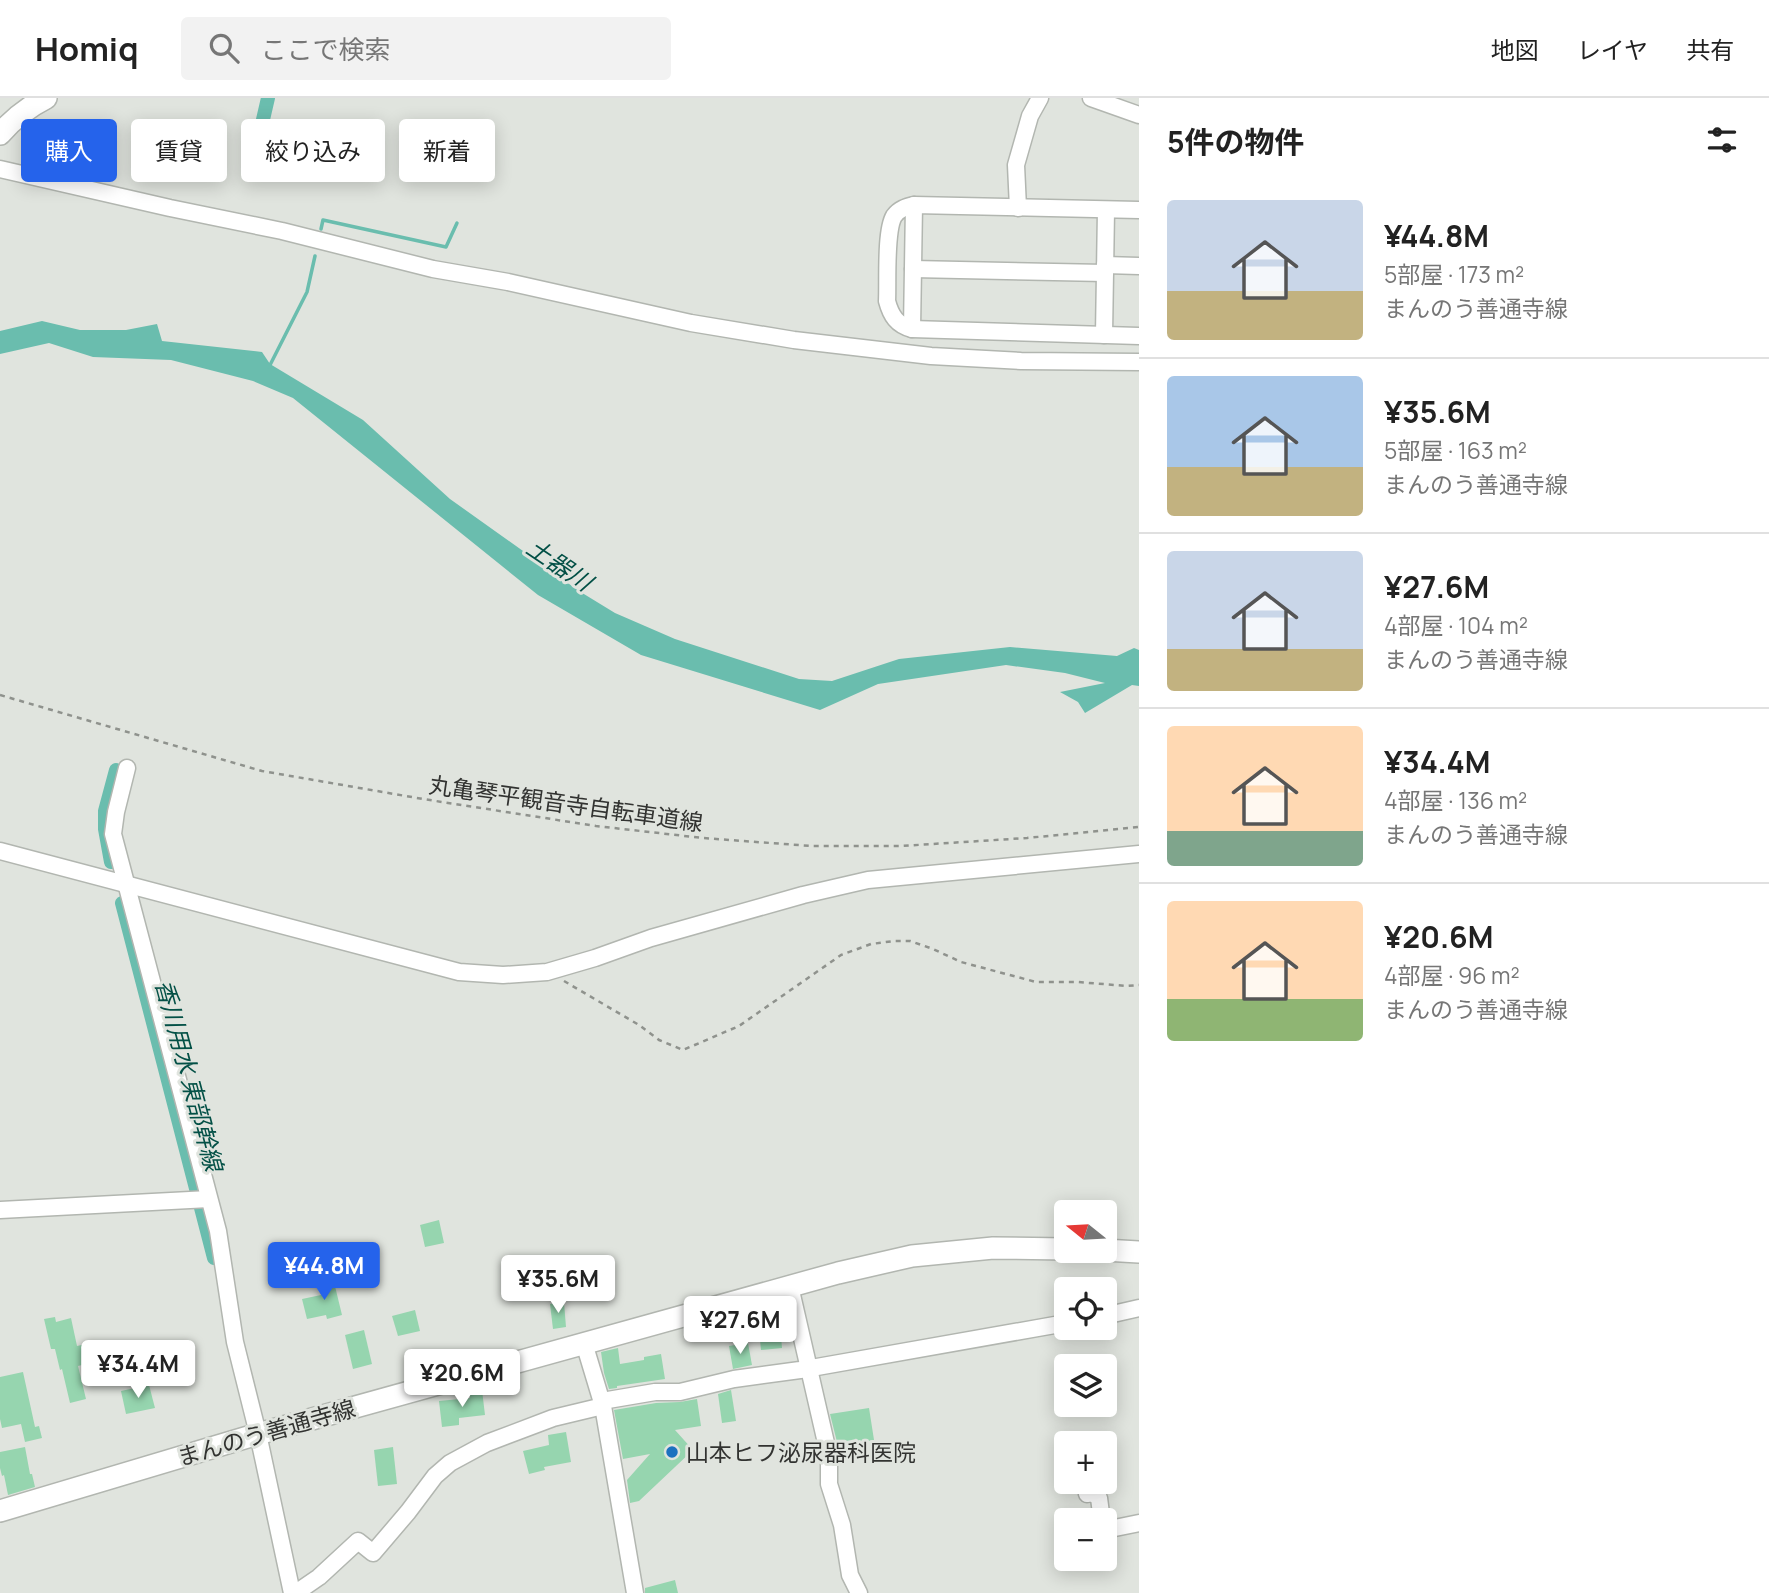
<!DOCTYPE html>
<html lang="ja">
<head>
<meta charset="utf-8">
<style>
  :root { --surface:#fff; --page:#f2f2f2; --text:#222; --muted:#767676; --line:#e0e0e0; --accent:#2563eb }
  body { margin:0; font-family:Manrope,"Noto Sans JP",sans-serif; background:var(--page); color:var(--text); height:100vh; display:flex; flex-direction:column; font-size:26px; white-space:nowrap }
  * { box-sizing:border-box; margin:0 }
  p { font-size:23px; color:var(--muted) }
  .icon { flex:none; width:38px; height:38px; fill:none; stroke:currentColor; stroke-width:2; stroke-linecap:round; stroke-linejoin:round }
  .map { position:relative; flex:1; overflow:hidden }
  .panel { display:flex; flex-direction:column; background:var(--surface); width:630px }
  .panel>* { flex:none }
  .banner { position:absolute; left:21px; top:21px; width:665px; height:63px; display:flex; gap:14px }
  .needle { width:46px; rotate:288deg }
  .controls { position:absolute; left:1054px; top:1102px; display:grid; gap:14px }
  .controls a { display:grid; place-items:center; width:63px; height:63px; border-radius:7px; background:var(--surface); box-shadow:0 4px 18px #0003; font-size:35px }
  .price { position:absolute; translate:-50% -60px; padding:0 16px; border-radius:7px; background:#fff; color:#222; font-size:23px; line-height:46px; filter:drop-shadow(0 2px 4px #0008) }
  .price::after { content:''; position:absolute; left:50%; top:42px; width:21px; height:16px; margin-left:-10px; background:inherit; clip-path:polygon(0 0,100% 0,50% 100%) }
  .price.active { background:var(--accent); color:#fff }
  ul { padding:0; list-style:none }
  li { display:flex; align-items:center; gap:21px; height:175px; padding:0 28px }
  li+li { border-top:2px solid var(--line) }
  li span { display:grid; place-items:center; flex:none; width:196px; height:140px; border-radius:7px; color:#555 }
  li>.icon { margin-inline-start:auto }
  span .icon { width:84px; height:84px; fill:#fffc; stroke-width:1 }
  li b { font-size:30px }
  h2 { display:flex; justify-content:space-between; align-items:center; height:84px; padding:0 28px; font-size:30px }
  .chip { padding:0 24px; border-radius:7px; background:var(--surface); box-shadow:0 4px 18px #0003; font-size:24px; line-height:63px }
  .chip.active { background:var(--accent); color:#fff }
  header { display:flex; align-items:center; gap:42px; box-sizing:border-box; height:98px; padding:0 35px; background:var(--surface); border-bottom:2px solid var(--line) }
  header strong { font-size:33px }
  nav { display:flex; gap:38px; margin-inline-start:auto; font-size:24px }
  .search { width:490px; height:63px; background:var(--page); display:flex; align-items:center; gap:18px; box-sizing:border-box; padding:0 24px; border-radius:7px; color:var(--muted); font-size:26px }
  main { display:flex; flex:1; min-height:0 }
  .map>svg:first-child { display:block }
</style>
</head>
<body>
<header>
<strong>Homiq</strong>
<div class="search"><svg class="icon" aria-label="search" viewBox="0 0 24 24"><circle cx="10" cy="10" r="6"/><path d="M15 15l6 6"/></svg>ここで検索</div>
<nav><a>地図</a><a>レイヤ</a><a>共有</a></nav>
</header>
<main>
<div class="map">
<svg width="1139" height="1495" viewBox="0 0 1139 1495">
  <rect width="100%" height="100%" fill="#e0e4de"/>
  <path fill="#6abdae" d="M42,223l38,9h46l31,-6 5,17 100,11 8,12 93,56 87,79 129,92 36,22 60,26 124,40 33,2 67,-22 111,-12 107,9 17,-8 5,2v36l-7,-1 -47,28 -7,-11 -18,-10 45,-9 -40,-10 -59,-8 -128,19 -58,26 -179,-55 -103,-60 -245,-197 -40,-17 -82,-21 -78,-3 -44,-14 -49,11v-23z"/>
  <g fill="none" stroke-linecap="round" stroke-linejoin="round">
    <g stroke="#6abdae" stroke-width="3.5">
      <path d="M321,131l2,-9 123,27 11,-24"/>
      <path d="M269,269l38,-75 8,-36"/>
    </g>
    <g stroke="#6abdae" stroke-width="14">
      <path d="M252,69l16,-69"/>
      <path d="M111,764l-6,-33v-18l11,-41"/>
      <path d="M122,805l92,355"/>
    </g>
  </g>
  <g fill="#96d5af">
    <path d="M439,1122l5,23 -19,4 -5,-22z"/>
    <path d="M333,1180l9,37 -15,4 -1,-4 -19,4 -5,-20 19,-4 -3,-13z"/>
    <path d="M569,1183l2,16 -16,2 -2,-16z"/>
    <path d="M564,1204l2,25 -13,2 -3,-25z"/>
    <path d="M783,1204l2,10 -6,1 3,35 -21,2 -3,-31 13,-1 -3,-12z"/>
    <path d="M415,1212l5,21 -22,5 -6,-20z"/>
    <path d="M55,1219l1,5 15,-4 6,28 9,-2 4,19 -12,3 8,33 -16,4 -8,-34 -2,1 -5,-21h-4l-7,-30z"/>
    <path d="M364,1232l8,34 -19,5 -8,-34z"/>
    <path d="M748,1245l4,22 -19,4 -4,-23z"/>
    <path d="M618,1250l2,16 24,-4v-3l17,-3 4,25 -48,7v2l-8,1 -5,-16 -3,-21z"/>
    <path d="M23,1274l12,55 4,-1 3,12 -17,4 -4,-18 -19,4 -2,-9v-42z"/>
    <path d="M149,1287l6,23 -29,6 -5,-23z"/>
    <path d="M482,1292l3,25 -26,3v7l-17,2 -3,-26 31,-3 -1,-7z"/>
    <path d="M731,1292l5,31 -14,2 -4,-29z"/>
    <path d="M697,1301l4,27 -26,4 18,20 -54,51 -9,2 -3,-23 23,-26 -27,5 -9,-49 42,-7 24,-1z"/>
    <path d="M869,1310l5,32 -36,6 -8,-32z"/>
    <path d="M566,1334l5,30 -27,5 1,3 -16,4 -6,-23 26,-6 -1,-10z"/>
    <path d="M25,1349l5,27h2l3,13 -27,8 -4,-20 -2,1 -2,-8v-16z"/>
    <path d="M393,1349l4,37 -19,2 -4,-36z"/>
    <path d="M675,1482l3,13h-33v-5z"/>
  </g>
  <g fill="none" stroke-linecap="round" stroke-linejoin="round">
    <defs>
      <g id="minor">
        <path d="M1091,0l48,17"/>
        <path d="M0,71l170,39 112,23 151,38 75,13 183,41 103,17 137,16 90,5 118,1"/>
        <path d="M1018,110l-2,-43 14,-49 10,-18"/>
        <path d="M1139,112l-225,-5c-8,2 -15,4 -20,11 -9,15 -6,66 -7,85 4,15 10,24 25,28l227,7"/>
        <path d="M1105,167l34,1"/>
        <path d="M913,171l192,4"/>
        <path d="M912,231l2,-124"/>
        <path d="M1104,237l2,-125"/>
        <path d="M127,670l-11,44 -3,22 105,397 17,111 23,92 34,159"/>
        <path d="M0,753l459,121 44,3 44,-3 48,-14 56,-20 152,-43 65,-15 271,-26"/>
        <path d="M0,1112l209,-11"/>
        <path d="M790,1188l39,170v28l13,41 8,50 9,18"/>
        <path d="M1104,1218l35,-8"/>
        <path d="M584,1245l19,63 32,187"/>
        <path d="M602,1303l53,-9h25l54,-13 66,-9 266,-47"/>
        <path d="M1087,1396l6,-1 6,5 3,23"/>
        <path d="M1104,1429l1,3 34,-7"/>
        <path d="M300,1492l19,-13 39,-36 15,12 35,-41 27,-36 15,-13 37,-20 66,-25 50,-12"/>
      </g>
      <g id="major">
        <path d="M0,36c14,-16 28,-27 46,-36"/>
        <path d="M1104,1152l35,2"/>
        <path d="M0,1413l258,-77 580,-161 74,-17 81,-8 73,1"/>
      </g>
    </defs>
    <use href="#minor" stroke="#b2b6b0" stroke-width="19"/>
    <use href="#major" stroke="#b2b6b0" stroke-width="24"/>
    <g stroke="#8f928d" stroke-width="2.5" stroke-dasharray="5 5" stroke-linecap="butt">
      <path d="M0,597l262,76 161,28 173,27 107,12 108,8h90l126,-8 112,-11"/>
      <path d="M564,883l75,44 20,15 24,10 56,-24 102,-71 30,-11 23,-3h16l23,8 28,13 75,20h42l49,4 12,-1"/>
    </g>
    <use href="#minor" stroke="#fff" stroke-width="16"/>
    <use href="#major" stroke="#fff" stroke-width="21"/>
  </g>
  <circle fill="#1c71bf" stroke="#e0e4de" stroke-width="2.5" cx="672" cy="1354" r="7"/>
  <g text-anchor="middle" dominant-baseline="central" stroke-width="6" stroke-linejoin="round" paint-order="stroke">
    <g font-size="23" fill="#323331" stroke="#e0e4de">
      <text transform="translate(566 705) rotate(8)">丸亀琴平観音寺自転車道線</text>
      <text transform="translate(266 1334) rotate(-16)">まんのう善通寺線</text>
    </g>
    <g font-size="23" fill="#323331" stroke="#e0e4de" text-anchor="start">
      <text x="686" y="1354">山本ヒフ泌尿器科医院</text>
    </g>
    <g font-size="24" font-style="italic" fill="#035046" stroke="#e0e4de">
      <text transform="translate(560 466) rotate(34)">土器川</text>
      <text transform="translate(190 977) rotate(75)">香川用水 東部幹線</text>
    </g>
  </g>
</svg>
<div class="controls">
<a><svg class="needle" viewBox="-14 -14 28 28"><path d="M0-13l5 13h-10z" fill="#e53935"/><path d="M0 13l5-13h-10z" fill="#767676"/></svg></a>
<a><svg class="icon" aria-label="locate" viewBox="0 0 24 24"><circle cx="12" cy="12" r="6"/><path d="M12 2v4M12 18v4M2 12h4M18 12h4"/></svg></a>
<a><svg class="icon" aria-label="layers" viewBox="0 0 24 24"><path d="M12 4l9 5-9 5-9-5zM3 14l9 5 9-5"/></svg></a>
<a>+</a>
<a>−</a>
</div>
<b class="price active" style="left:324px;top:1204px">¥44.8M</b>
<b class="price" style="left:558px;top:1217px">¥35.6M</b>
<b class="price" style="left:740px;top:1258px">¥27.6M</b>
<b class="price" style="left:138px;top:1302px">¥34.4M</b>
<b class="price" style="left:462px;top:1311px">¥20.6M</b>
<div class="banner">
<a class="chip active">購入</a>
<a class="chip">賃貸</a>
<a class="chip">絞り込み</a>
<a class="chip">新着</a>
</div>
</div>
<section class="panel">
<h2>5件の物件<svg class="icon" aria-label="filters" viewBox="0 0 24 24"><path d="M4 7h16M4 17h16"/><circle cx="9" cy="7" r="2"/><circle cx="15" cy="17" r="2"/></svg></h2>
<ul>
<li><span style="background:linear-gradient(#c9d6e8 65%,#c2b280 0)"><svg class="icon" aria-label="home" viewBox="0 0 24 24"><path d="M3 11l9-7 9 7M6 9v11h12V9"/></svg></span><div><b>¥44.8M</b><p>5部屋 · 173 m²</p><p>まんのう善通寺線</p></div></li>
<li><span style="background:linear-gradient(#a9c7e8 65%,#c2b280 0)"><svg class="icon" aria-label="home" viewBox="0 0 24 24"><path d="M3 11l9-7 9 7M6 9v11h12V9"/></svg></span><div><b>¥35.6M</b><p>5部屋 · 163 m²</p><p>まんのう善通寺線</p></div></li>
<li><span style="background:linear-gradient(#c9d6e8 70%,#c2b280 0)"><svg class="icon" aria-label="home" viewBox="0 0 24 24"><path d="M3 11l9-7 9 7M6 9v11h12V9"/></svg></span><div><b>¥27.6M</b><p>4部屋 · 104 m²</p><p>まんのう善通寺線</p></div></li>
<li><span style="background:linear-gradient(#ffd9b3 75%,#7fa58c 0)"><svg class="icon" aria-label="home" viewBox="0 0 24 24"><path d="M3 11l9-7 9 7M6 9v11h12V9"/></svg></span><div><b>¥34.4M</b><p>4部屋 · 136 m²</p><p>まんのう善通寺線</p></div></li>
<li><span style="background:linear-gradient(#ffd9b3 70%,#8fb573 0)"><svg class="icon" aria-label="home" viewBox="0 0 24 24"><path d="M3 11l9-7 9 7M6 9v11h12V9"/></svg></span><div><b>¥20.6M</b><p>4部屋 · 96 m²</p><p>まんのう善通寺線</p></div></li>
</ul>
</section>
</main>
</body>
</html>
